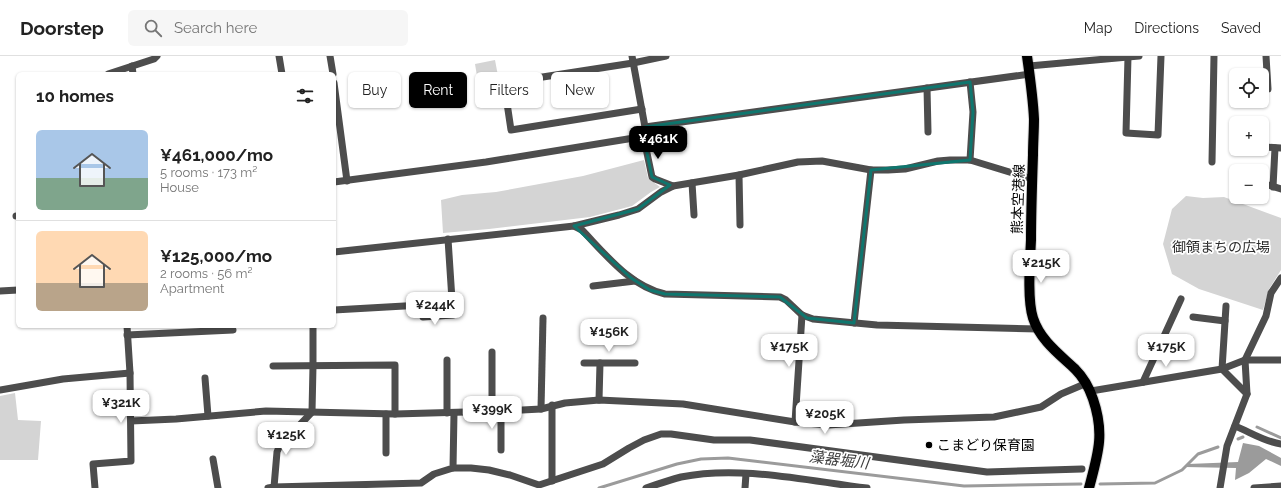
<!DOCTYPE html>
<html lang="en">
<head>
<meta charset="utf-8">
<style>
  :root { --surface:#fff; --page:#f6f6f6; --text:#222; --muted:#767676; --line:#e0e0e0; --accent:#000 }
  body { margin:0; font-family:Raleway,"Noto Sans JP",sans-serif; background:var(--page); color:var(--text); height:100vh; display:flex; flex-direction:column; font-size:15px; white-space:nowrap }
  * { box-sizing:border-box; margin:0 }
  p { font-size:13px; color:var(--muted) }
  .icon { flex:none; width:22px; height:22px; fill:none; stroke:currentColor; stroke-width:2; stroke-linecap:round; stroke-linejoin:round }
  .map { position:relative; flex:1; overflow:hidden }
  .sheet { position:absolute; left:16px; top:16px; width:320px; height:256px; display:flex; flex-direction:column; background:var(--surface); border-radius:6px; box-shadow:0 1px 3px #0004 }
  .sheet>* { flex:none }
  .banner { position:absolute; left:348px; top:16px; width:380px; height:36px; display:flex; gap:8px }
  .buttons { position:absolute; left:1229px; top:12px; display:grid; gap:8px }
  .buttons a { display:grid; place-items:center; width:40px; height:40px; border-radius:6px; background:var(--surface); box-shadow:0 1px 3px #0004; font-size:20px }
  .price { position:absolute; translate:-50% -34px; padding:0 9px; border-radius:8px; background:#fff; color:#222; font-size:13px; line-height:26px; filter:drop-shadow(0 1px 2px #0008) }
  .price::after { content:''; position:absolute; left:50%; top:24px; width:12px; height:9px; margin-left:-6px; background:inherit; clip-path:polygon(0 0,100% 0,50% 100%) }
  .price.selected { background:var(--accent); color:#fff }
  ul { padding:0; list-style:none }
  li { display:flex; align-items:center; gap:12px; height:100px; padding:0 20px }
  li+li { border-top:1px solid var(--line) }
  li span { display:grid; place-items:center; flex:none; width:112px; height:80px; border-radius:6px; color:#555 }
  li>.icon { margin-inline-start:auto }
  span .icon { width:48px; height:48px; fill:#fffc; stroke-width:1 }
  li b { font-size:17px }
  h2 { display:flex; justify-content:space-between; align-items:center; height:48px; padding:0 20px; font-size:17px }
  .pill { padding:0 14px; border-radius:6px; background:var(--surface); box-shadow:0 1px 3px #0004; font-size:14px; line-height:36px }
  .pill.selected { background:var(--accent); color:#fff }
  header { display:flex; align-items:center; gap:24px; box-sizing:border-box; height:56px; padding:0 20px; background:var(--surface); border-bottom:1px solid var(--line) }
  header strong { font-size:19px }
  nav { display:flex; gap:22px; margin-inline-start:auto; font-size:14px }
  .search { width:280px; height:36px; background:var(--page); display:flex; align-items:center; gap:10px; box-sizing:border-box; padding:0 14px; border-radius:6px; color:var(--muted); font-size:15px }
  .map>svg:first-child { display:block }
</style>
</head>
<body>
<header>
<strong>Doorstep</strong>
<div class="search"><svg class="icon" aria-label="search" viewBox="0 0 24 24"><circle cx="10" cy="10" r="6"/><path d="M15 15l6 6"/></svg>Search here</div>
<nav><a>Map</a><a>Directions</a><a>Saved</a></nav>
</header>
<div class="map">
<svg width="1281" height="432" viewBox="0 0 1281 432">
  <rect width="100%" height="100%" fill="#fff"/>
  <g fill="#d4d4d4">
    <path d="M495,4l4,21 -21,1 -3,-18z"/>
    <path d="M644,104l4,18 12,9 -9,5 -19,14 -42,11 -101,12 -46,4 -2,-33 21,-5 34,-3 87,-16z"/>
    <path d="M1186,140l17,2 21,-1 57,21v52l-12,19 -6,21 -64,-21 -27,-15 -9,-30 9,-35z"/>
    <path d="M15,337l3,27 23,1 -3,39h-38v-64z"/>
  </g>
  <path fill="#9b9b9b" d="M1243,387l16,3 22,12v8l-15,-7 -17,14 -14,7 1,-12 -51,-1 3,-3 50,-2z"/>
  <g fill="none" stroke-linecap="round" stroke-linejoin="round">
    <g stroke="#9b9b9b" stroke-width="3">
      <path d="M1257,371l24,11"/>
      <path d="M1238,383l5,-2"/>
      <path d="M1100,428l55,-1 27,-13 16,-16 20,-7"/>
      <path d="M599,432l78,-24 24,-5 27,-1 236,28 117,-2"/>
    </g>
    <defs>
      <path id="major" d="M1027,0c3,21 6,42 7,63 0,12 -1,24 -1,36 -1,29 -2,57 -2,85 -1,21 -4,59 2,78 7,22 26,36 42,51 9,9 14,18 18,30 12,35 5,55 -4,89"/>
    </defs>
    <use href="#major" stroke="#dbdbdb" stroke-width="12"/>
    <g stroke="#4d4d4d" stroke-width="7">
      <path d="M279,0l3,18"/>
      <path d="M330,0l3,18"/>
      <path d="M1266,0l2,33"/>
      <path d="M1128,1l-2,76 32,2 3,-79"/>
      <path d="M132,10l1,8"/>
      <path d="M1029,10l110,-10"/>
      <path d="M108,18l46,-15 3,-3"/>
      <path d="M970,26l3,30 -3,48"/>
      <path d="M334,27l13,98"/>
      <path d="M927,32l1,44"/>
      <path d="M642,53l-131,21 -7,-47 129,-20 33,-7"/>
      <path d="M645,71l385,-53"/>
      <path d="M643,78l9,43 3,2 18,7"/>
      <path d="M1265,91l16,1"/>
      <path d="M1212,106l2,-106"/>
      <path d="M739,119l1,50"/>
      <path d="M334,126l152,-20 154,-25 3,-2 2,-8 -13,-71"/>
      <path d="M692,127l2,32"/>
      <path d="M1262,127l19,6"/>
      <path d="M1273,131l2,-39"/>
      <path d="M16,160h2"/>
      <path d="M574,170l45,-11 19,-6 23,-17 12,-6 66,-11 59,-13 24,-1 49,9h17l17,-1 33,-8 12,-1h20l62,19"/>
      <path d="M334,196l240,-26 8,4c24,25 48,56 83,64l115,3 6,3 16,15 11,4 64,6 161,4"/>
      <path d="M593,230l42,-5"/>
      <path d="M0,235l18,-1"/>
      <path d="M1226,250l-4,63 25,25"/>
      <path d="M334,254l88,-5 1,12 30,-2 -5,-76"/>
      <path d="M1193,261l32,4"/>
      <path d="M854,267l17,-153"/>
      <path d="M127,279l106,-5"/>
      <path d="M492,296v59"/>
      <path d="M447,304v53"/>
      <path d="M584,307h51"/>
      <path d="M273,310l122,-1v49"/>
      <path d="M205,322l3,38"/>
      <path d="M1143,326l38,-83"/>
      <path d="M0,334l63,-11 67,-6"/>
      <path d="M1091,335l131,-22 23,-9h36"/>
      <path d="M599,344l1,-37"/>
      <path d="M552,349v76"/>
      <path d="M541,353l2,-91"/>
      <path d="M501,355v39"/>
      <path d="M131,365l45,-2 90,-8 129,3 106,-3 40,-2 24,-6 34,-3 84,4 112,18 33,3 76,-5 90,-3 47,-10 20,-13 26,-11"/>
      <path d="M795,366l7,-107"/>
      <path d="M1235,370c15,6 30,16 46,18"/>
      <path d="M386,397v-39"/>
      <path d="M213,403l5,29"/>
      <path d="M453,412h18l18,2 21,5 29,10 64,-21 26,-16 15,-8 17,-6h10l43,6h36l237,32 95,-3"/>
      <path d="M274,431l147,-4 13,-9 19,-6 1,-55"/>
      <path d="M95,432l-2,-24 38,-3 -1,-88 -3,-47"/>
      <path d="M268,432l6,-1 3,-35 2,-5 33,-35 1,-46v-40"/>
      <path d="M646,432c12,-4 24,-8 35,-11 59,-12 127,4 186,11"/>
      <path d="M745,432l1,-14"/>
      <path d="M1220,432l7,-42 20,-52 -2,-34 21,-44 5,-23 10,-15"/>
      <path d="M1254,432l27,-2"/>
    </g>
    <use href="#major" stroke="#000" stroke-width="10"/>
  </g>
  <path fill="none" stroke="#0f766e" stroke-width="3" stroke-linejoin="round" d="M970,26l3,30 -3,48 -99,10 -17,153 -47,-5 -27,-21 -115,-3 -15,-4 -19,-12 -57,-52 64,-17 32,-24 -18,-8 -9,-43 2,-7z"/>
  <circle fill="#000" stroke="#fff" stroke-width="1.5" cx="929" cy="389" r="4"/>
  <g text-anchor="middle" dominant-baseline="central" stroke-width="3.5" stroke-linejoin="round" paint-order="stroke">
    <g font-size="14" fill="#000" stroke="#fff">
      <text transform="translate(1018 143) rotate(-88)">熊本空港線</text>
    </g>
    <g font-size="14" fill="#2b2b2b" stroke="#fff">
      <text x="1221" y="191">御領まちの広場</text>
    </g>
    <g font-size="14" fill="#000" stroke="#fff" text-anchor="start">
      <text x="937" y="389">こまどり保育園</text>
    </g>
    <g font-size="15" font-style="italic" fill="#3c3c3c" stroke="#fff">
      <text transform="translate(839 404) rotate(7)">藻器堀川</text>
    </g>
  </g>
</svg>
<div class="buttons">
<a><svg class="icon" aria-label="locate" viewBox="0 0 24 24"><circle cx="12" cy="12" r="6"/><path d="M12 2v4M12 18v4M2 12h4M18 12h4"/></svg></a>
<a>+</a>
<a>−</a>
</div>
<b class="price selected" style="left:658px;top:104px">¥461K</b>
<b class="price" style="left:1041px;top:228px">¥215K</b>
<b class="price" style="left:435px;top:270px">¥244K</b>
<b class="price" style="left:609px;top:297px">¥156K</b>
<b class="price" style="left:789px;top:312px">¥175K</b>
<b class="price" style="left:1166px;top:312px">¥175K</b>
<b class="price" style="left:121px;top:368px">¥321K</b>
<b class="price" style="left:492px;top:374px">¥399K</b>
<b class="price" style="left:825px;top:379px">¥205K</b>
<b class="price" style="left:286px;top:400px">¥125K</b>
<div class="banner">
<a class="pill">Buy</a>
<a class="pill selected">Rent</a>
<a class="pill">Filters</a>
<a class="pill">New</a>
</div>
<section class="sheet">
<h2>10 homes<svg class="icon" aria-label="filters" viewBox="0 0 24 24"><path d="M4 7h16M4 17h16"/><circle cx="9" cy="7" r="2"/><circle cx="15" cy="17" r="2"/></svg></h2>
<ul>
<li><span style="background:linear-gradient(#a9c7e8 60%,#7fa58c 0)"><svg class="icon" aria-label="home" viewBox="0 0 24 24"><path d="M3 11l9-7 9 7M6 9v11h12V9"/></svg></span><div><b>¥461,000/mo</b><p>5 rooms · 173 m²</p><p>House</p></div></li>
<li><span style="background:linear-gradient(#ffd9b3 65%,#b9a48a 0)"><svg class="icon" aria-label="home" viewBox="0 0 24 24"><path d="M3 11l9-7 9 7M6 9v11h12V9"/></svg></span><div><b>¥125,000/mo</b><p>2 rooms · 56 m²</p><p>Apartment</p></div></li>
</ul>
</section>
</div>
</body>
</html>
